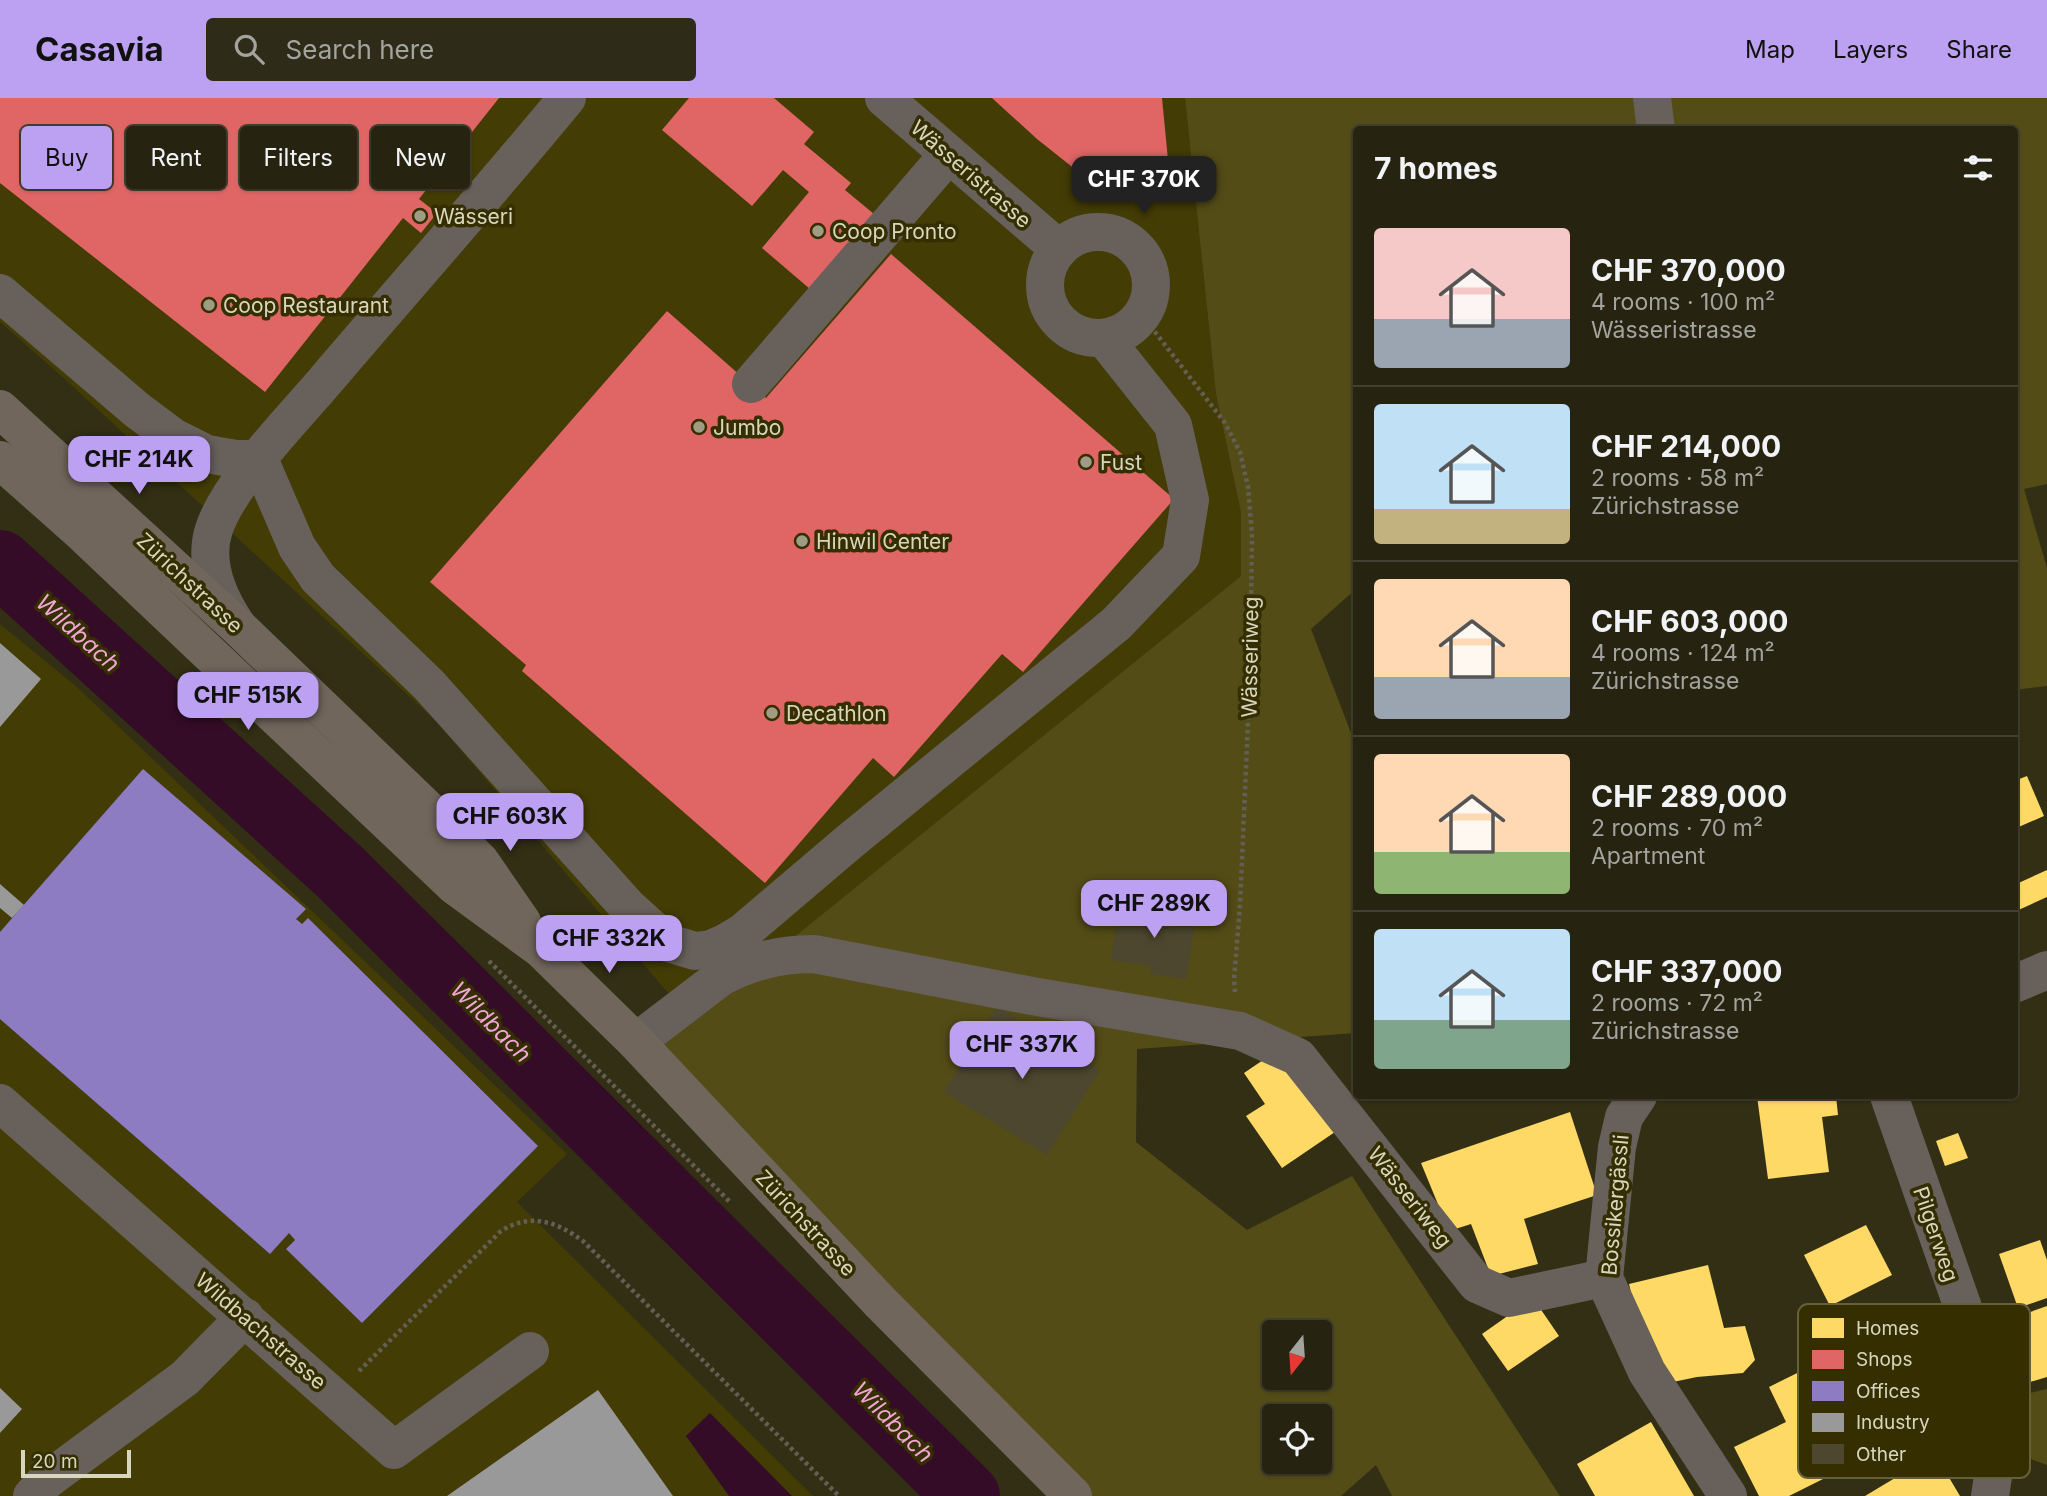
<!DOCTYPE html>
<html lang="en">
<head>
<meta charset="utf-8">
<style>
  :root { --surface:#262310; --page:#2e2b19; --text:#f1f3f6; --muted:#a4a49f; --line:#424030; --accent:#bca0f2 }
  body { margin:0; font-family:Inter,sans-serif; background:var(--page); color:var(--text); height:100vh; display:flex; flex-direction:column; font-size:26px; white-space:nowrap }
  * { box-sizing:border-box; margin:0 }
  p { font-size:23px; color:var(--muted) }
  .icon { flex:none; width:38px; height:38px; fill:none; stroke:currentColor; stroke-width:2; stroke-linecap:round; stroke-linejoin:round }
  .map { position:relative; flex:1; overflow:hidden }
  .sheet { position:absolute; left:1353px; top:28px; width:665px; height:973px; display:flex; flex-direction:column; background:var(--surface); border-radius:7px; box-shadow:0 2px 5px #0004,0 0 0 2px var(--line) }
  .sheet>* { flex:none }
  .hud { position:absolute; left:21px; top:28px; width:665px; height:63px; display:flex; gap:14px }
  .needle { width:46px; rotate:197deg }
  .fabs { position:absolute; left:1262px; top:1222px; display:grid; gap:14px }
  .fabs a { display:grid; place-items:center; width:70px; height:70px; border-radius:7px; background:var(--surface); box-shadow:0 2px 5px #0004,0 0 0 2px var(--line); font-size:35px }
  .scale { position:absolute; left:21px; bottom:18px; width:110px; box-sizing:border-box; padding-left:7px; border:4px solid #d9d6be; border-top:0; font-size:19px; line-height:24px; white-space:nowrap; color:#d9d6be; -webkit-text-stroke:5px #342e00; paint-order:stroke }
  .price { position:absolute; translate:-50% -60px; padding:0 16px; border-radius:14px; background:var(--accent); color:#111; font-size:23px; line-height:46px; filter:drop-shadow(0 2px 4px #0008) }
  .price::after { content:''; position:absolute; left:50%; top:42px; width:21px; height:16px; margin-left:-10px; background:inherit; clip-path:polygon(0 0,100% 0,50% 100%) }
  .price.active { background:#222; color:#fff }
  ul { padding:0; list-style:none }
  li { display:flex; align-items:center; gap:21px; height:175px; padding:0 21px }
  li+li { border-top:2px solid var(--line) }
  li span { display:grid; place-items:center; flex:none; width:196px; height:140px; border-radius:7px; color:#555 }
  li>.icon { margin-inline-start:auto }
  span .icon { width:84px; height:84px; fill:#fffc; stroke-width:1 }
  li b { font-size:30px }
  h2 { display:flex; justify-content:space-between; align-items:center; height:84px; padding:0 21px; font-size:30px }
  .chip { padding:0 24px; border-radius:7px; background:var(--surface); box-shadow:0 2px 5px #0004,0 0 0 2px var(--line); font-size:24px; line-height:63px }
  .chip.active { background:var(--accent); color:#111 }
  header { display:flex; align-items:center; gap:42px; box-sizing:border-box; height:98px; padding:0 35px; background:var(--accent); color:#111 }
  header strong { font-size:33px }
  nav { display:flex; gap:38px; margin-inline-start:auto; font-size:24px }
  .search { width:490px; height:63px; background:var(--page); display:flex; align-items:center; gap:18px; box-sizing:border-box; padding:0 24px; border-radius:7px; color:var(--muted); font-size:26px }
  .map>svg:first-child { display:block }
</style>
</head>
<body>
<header>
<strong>Casavia</strong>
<div class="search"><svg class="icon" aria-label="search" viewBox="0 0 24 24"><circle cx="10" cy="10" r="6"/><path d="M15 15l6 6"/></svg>Search here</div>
<nav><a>Map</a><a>Layers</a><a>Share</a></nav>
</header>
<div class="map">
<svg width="2047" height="1398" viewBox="0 0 2047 1398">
  <rect width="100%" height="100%" fill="#322f15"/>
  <g fill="#433c05">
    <path d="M0,0h1185l31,296 25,119v63l-453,366 -114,58 -238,-279 -368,-339 -68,-60z"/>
    <path d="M0,526l77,63 490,467 -50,48 296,294h-813z"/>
  </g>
  <g fill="#544c17" fill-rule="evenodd">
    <path d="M1185,0h862v386l-23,5 23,79v118l-33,4v-560h-658v459l-45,40 45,117v287l-219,16 -1,93 111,88 105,-54 208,320h-168l-16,-31 -35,31h-265l-440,-454 152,-100 453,-366v-63l-25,-119zM1274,1234h46v45h-46zM1274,1318h46v45h-46z"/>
    <path d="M2047,1291v76l-38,-14 -17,-49z"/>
  </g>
  <path fill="#350c27" d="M710,1315l82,83h-63l-43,-60z"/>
  <g fill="#ffd966">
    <path d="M2027,678l17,40 -30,13v-48z"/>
    <path d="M2047,772v27l-33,15v-27z"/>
    <path d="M1278,952l57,82 -53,36 -36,-52 19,-12 -21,-31z"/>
    <path d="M1757,998h79l2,19 -16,2 7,55 -61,7z"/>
    <path d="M1570,1014l27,83 -73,24 14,45 -47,12 -20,-52 -22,7 -28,-68z"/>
    <path d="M1958,1035l10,25 -23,8 -9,-25z"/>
    <path d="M1866,1127l26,50 -62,31 -26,-51z"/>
    <path d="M2040,1142l7,20v38l-29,10 -19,-54z"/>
    <path d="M1708,1167l16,63 21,-2 10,34 -12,13 -46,4 -29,6 -26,-45 -13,-54z"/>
    <path d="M1533,1200l26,38 -51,35 -26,-37z"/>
    <path d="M2047,1208v71l-17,5 -25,-61z"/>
    <path d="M1878,1235l47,95 -136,68h-30l-25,-49 52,-25 -17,-35z"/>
    <path d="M1651,1324l43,74h-99l-18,-32z"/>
    <path d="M1935,1356l25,42h-95z"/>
  </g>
  <g fill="#e06666">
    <path d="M0,0h499l-80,101 18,14 -16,20 -18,-15 -138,174 -265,-209z"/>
    <path d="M689,0h85l40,34 -10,12 47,39 -6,7 29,24 -64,75 -48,-41 47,-56 -26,-22 -31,36 -90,-76z"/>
    <path d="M992,0h170l6,62 -92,10 -39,-31z"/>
    <path d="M891,156l283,245 -151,173 -21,-18 -108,123 -21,-19 -108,125 -243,-212 4,-6 -96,-83 237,-271 99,87z"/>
  </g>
  <path fill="#8e7cc3" d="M143,671l163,140 -10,10 6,5 6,-6 230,228 -176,177 -76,-74 9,-9 -6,-7 -19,21 -270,-235v-87z"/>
  <g fill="#999">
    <path d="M0,545l41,36 -41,48z"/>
    <path d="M0,786l24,21 -12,13 -12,-10z"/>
    <path d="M0,1290l22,21 -22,24z"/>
    <path d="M598,1292l75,106h-226z"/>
  </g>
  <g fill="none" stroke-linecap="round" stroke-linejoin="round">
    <path stroke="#350c27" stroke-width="66" d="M0,465l340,309 627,624"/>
  </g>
  <g fill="#4e472f">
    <path d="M1119,806l77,12 -10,63 -36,-5 1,-8 -40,-6z"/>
    <path d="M997,908l103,64 -53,85 -103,-63z"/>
  </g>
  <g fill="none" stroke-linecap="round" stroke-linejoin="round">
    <g stroke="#645f55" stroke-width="4.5" stroke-dasharray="3.5 3.5" stroke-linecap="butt">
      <path d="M1142,217l83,108 15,29 8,35 4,48 -2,141 -10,230 -6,73 1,13"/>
      <path d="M489,863l241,241"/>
      <path d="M359,1273l142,-140c30,-19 56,-9 82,10l256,255"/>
    </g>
    <g stroke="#68605a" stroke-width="38">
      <path d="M884,0l175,151"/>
      <path d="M1652,0l4,32"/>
      <circle cx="1098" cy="187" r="53"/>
      <path d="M0,195l137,117 36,27 34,17 29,5h23"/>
      <path d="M751,286l197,-229"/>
      <path d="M259,361l38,88 21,31 111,107 198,221 41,37 27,8 16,-2 14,-6 17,-10 107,-91 267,-218 65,-68 9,-56 -17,-75 -69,-87"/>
      <path d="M236,526c-18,-27 -33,-61 -22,-95 16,-47 78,-109 111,-148 80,-94 163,-187 242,-283"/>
      <path d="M2014,886l33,-14"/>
      <path d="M636,944l85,-65c31,-16 59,-23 93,-23l218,42 208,35 58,26 179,227 32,14 95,-20"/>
      <path d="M1638,998l-14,21 -7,30 -13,131 43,94 81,124"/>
      <path d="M1889,998l92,263 11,43 5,48 -7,46"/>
      <path d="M0,1005l394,347 136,-99"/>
      <path d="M32,1398l15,-16 138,-102 60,-61"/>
    </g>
    <g stroke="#71665c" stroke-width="38">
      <path d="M0,311l237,217 185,178 58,57 42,61"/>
      <path d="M0,362l80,71 375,355 86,63 95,93 243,259 194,195"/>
    </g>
  </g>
  <g fill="#9f9c83" stroke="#342e00" stroke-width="2.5">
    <circle cx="420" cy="118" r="7"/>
    <circle cx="818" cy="133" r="7"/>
    <circle cx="209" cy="207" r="7"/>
    <circle cx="699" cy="329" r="7"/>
    <circle cx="1086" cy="364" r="7"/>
    <circle cx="802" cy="443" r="7"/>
    <circle cx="772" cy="615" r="7"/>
  </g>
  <g text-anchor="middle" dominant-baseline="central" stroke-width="7" stroke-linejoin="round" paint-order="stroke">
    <g font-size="21" fill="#d9d6be" stroke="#342e00">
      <text transform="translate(971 76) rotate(41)">Wässeristrasse</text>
      <text transform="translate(190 485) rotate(43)">Zürichstrasse</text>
      <text transform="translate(1250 559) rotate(-89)">Wässeriweg</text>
      <text transform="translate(1410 1099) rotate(52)">Wässeriweg</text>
      <text transform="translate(1615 1107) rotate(-85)">Bossikergässli</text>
      <text transform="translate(806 1125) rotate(47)">Zürichstrasse</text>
      <text transform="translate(1936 1136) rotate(71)">Pilgerweg</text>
      <text transform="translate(261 1233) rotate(41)">Wildbachstrasse</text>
    </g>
    <g font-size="21" fill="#d9d6be" stroke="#342e00" text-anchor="start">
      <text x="434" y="118">Wässeri</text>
      <text x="832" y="133">Coop Pronto</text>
      <text x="223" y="207">Coop Restaurant</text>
      <text x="713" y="329">Jumbo</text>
      <text x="1100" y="364">Fust</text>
      <text x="816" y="443">Hinwil Center</text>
      <text x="786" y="615">Decathlon</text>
    </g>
    <g font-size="23" font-style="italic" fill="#f4a5d8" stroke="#342e00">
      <text transform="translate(78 535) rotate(42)">Wildbach</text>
      <text transform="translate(491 924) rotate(45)">Wildbach</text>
      <text transform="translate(893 1324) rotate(45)">Wildbach</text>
    </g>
  </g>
  <rect x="1798" y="1206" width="232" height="174" rx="10" fill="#342e00" stroke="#666039" stroke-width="2"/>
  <rect x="1812" y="1220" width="32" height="20" fill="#ffd966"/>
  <rect x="1812" y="1252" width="32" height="19" fill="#e06666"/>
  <rect x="1812" y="1283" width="32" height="20" fill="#8e7cc3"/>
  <rect x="1812" y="1315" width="32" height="19" fill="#999"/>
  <rect x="1812" y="1346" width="32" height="20" fill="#4e472f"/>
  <g font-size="19" fill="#d9d6be">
    <text x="1856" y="1237">Homes</text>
    <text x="1856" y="1268">Shops</text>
    <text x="1856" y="1300">Offices</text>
    <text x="1856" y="1331">Industry</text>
    <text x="1856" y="1363">Other</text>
  </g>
</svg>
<div class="fabs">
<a><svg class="needle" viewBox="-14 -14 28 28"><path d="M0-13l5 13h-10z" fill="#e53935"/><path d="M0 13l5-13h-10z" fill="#a4a49f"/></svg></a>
<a><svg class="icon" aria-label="locate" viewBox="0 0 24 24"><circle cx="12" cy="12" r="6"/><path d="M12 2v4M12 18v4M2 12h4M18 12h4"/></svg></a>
</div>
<div class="scale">20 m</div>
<b class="price active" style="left:1144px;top:118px">CHF 370K</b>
<b class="price" style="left:139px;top:398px">CHF 214K</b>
<b class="price" style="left:248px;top:634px">CHF 515K</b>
<b class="price" style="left:510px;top:755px">CHF 603K</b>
<b class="price" style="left:1154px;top:842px">CHF 289K</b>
<b class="price" style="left:609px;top:877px">CHF 332K</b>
<b class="price" style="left:1022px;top:983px">CHF 337K</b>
<div class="hud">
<a class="chip active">Buy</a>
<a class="chip">Rent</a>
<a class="chip">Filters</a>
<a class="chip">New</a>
</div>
<section class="sheet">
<h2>7 homes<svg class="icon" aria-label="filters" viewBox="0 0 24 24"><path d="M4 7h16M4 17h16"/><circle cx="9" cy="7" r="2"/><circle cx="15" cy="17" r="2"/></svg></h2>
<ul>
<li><span style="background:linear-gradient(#f6c9c9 65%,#9aa5b1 0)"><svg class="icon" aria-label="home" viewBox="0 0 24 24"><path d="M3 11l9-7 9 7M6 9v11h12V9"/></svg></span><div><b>CHF 370,000</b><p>4 rooms · 100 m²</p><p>Wässeristrasse</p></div></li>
<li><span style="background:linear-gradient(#bfe0f5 75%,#c2b280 0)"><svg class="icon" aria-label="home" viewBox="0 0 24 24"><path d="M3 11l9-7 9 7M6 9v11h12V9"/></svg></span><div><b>CHF 214,000</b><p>2 rooms · 58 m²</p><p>Zürichstrasse</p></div></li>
<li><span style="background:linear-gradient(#ffd9b3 70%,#9aa5b1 0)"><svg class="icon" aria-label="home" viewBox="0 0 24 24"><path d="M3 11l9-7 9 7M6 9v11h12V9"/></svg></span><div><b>CHF 603,000</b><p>4 rooms · 124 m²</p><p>Zürichstrasse</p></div></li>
<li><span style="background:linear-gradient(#ffd9b3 70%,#8fb573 0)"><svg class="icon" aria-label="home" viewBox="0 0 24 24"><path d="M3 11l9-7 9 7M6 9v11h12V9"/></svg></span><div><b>CHF 289,000</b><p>2 rooms · 70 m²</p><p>Apartment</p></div></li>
<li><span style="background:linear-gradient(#bfe0f5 65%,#7fa58c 0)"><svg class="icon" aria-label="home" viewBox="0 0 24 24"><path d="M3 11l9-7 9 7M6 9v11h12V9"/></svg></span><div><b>CHF 337,000</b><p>2 rooms · 72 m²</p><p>Zürichstrasse</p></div></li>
</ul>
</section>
</div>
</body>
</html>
